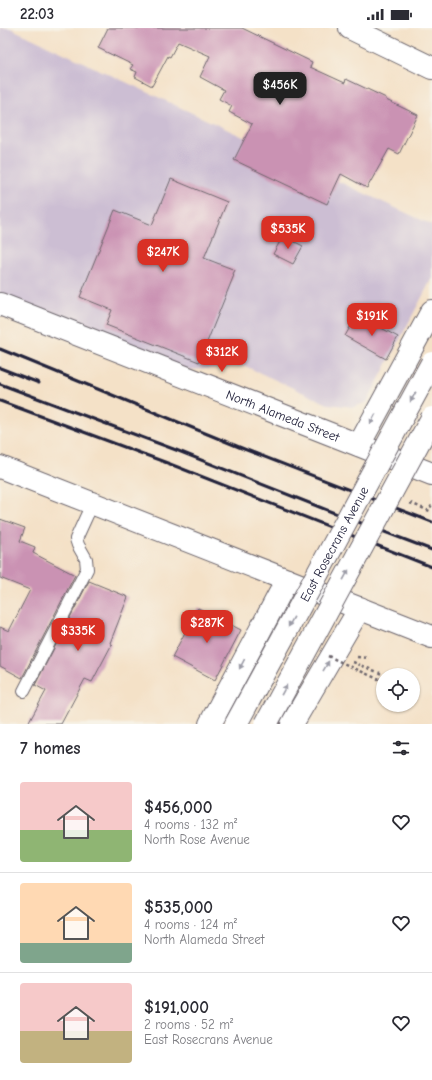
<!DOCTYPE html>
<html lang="en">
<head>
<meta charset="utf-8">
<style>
  :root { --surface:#fff; --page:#f7f7f7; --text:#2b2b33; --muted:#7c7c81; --line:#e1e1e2; --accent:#d93025 }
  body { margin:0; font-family:"Comic Neue",sans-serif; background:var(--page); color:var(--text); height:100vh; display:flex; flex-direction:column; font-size:15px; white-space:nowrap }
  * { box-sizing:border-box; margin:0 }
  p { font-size:13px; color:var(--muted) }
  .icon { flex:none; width:22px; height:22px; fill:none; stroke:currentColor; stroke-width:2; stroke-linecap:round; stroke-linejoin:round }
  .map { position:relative; height:696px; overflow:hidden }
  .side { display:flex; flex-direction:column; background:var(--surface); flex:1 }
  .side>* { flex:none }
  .tools { position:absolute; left:376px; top:640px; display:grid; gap:8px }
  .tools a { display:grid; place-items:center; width:44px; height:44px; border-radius:50%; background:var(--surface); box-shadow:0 1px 3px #0004; font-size:20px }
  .price { position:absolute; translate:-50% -34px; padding:0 9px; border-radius:8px; background:var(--accent); color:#fff; font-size:13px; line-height:26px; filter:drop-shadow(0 1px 2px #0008) }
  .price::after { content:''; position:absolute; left:50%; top:24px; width:12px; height:9px; margin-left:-6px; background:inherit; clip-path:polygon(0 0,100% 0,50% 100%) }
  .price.selected { background:#222; color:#fff }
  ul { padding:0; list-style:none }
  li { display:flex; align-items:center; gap:12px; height:100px; padding:0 20px }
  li+li { border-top:1px solid var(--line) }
  li span { display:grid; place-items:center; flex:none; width:112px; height:80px; border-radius:4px; color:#555 }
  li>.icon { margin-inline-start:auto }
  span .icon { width:48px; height:48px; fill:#fffc; stroke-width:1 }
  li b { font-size:17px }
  h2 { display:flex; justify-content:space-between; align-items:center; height:48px; padding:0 20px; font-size:17px }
  .status { display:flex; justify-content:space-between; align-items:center; height:28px; padding:0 20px; background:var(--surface); direction:ltr }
  .status svg { height:11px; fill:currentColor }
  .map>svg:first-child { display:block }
</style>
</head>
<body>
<div class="status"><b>22:03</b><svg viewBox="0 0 49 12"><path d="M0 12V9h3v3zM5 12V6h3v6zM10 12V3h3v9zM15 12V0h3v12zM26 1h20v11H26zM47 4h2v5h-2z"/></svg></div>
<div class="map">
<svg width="432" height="696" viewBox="0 0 432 696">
  <rect width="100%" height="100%" fill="#f7f3e8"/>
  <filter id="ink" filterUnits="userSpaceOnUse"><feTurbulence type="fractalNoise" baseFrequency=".025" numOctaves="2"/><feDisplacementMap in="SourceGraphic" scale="8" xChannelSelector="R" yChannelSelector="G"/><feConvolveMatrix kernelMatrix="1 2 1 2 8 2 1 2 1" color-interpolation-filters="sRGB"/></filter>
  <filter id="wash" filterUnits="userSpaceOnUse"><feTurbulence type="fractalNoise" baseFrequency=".012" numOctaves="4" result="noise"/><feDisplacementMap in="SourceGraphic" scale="16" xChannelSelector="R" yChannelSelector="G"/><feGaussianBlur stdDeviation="0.9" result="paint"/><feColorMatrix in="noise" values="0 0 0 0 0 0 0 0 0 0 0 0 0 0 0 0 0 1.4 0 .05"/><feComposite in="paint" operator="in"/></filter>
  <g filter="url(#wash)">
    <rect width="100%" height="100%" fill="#f4e1c7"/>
    <path fill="#ccbed3" d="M0,0h10l422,197v53l-65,124 -13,5 -26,-3 -83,-38 -57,4 -188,-76z"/>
    <g id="blocks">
      <g fill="#ca92b3">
        <path d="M108,0h134l70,34 -2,5 35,16 1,-4 40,19v2l32,15 -19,39 -10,-5 -22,39 -26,-14 -14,30 -93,-44 18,-36 -23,-12 3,-6 -13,-7 5,-9 -24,-13 10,-21 -32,-14 -8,15 -2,-1 -16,30 -17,-9 2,-5 -7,-3 3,-4 -35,-17z"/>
        <path d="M171,151l56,23 -23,56 31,12 -2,4 1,1 -35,87 -93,-37 6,-15 -32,-13 35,-87 37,15z"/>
        <path d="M283,208l20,10 -10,18 -20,-10z"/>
        <path d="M357,287l41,22 -12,22 -41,-23z"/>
        <path d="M0,491l25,9 -5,13 15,6 -2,6 42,22 -53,103 -22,-12v-39l9,4 21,-41 -30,-12z"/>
        <path d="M89,553l39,16 -18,46 2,1 -20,38 -7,-3 -24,45h-33l18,-33 -11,-6z"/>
        <path d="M198,580l43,22 -26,50 -43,-23z"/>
      </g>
    </g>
  </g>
  <g filter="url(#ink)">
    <use href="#blocks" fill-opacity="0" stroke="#6c656c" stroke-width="1"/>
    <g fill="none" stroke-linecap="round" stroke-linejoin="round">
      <defs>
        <path id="service" d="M24,663l63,-122 -1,-10 -8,-14 -2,-6 16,-35"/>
        <path id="minor" d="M350,0l82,40"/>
        <g id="tertiary">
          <path id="s1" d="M0,276l432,170"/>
        </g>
        <g id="primary">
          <path d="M359,417l73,-134"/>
          <path d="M0,439l432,170"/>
          <path d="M210,696l77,-144"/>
          <path d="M292,696l68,-116"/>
        </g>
      </defs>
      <use href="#service" stroke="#6c656c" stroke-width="14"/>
      <use href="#minor" stroke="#6c656c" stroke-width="24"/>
      <use href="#tertiary" stroke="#6c656c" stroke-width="24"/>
      <use href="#primary" stroke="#6c656c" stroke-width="24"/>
      <g stroke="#6c656c" stroke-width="2.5" stroke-dasharray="3 3" stroke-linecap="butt">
        <path d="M410,475l22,9"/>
        <path d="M430,478l2,1"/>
        <path d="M357,629l12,1"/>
        <path d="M353,634l7,3"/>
      </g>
      <use href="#service" stroke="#fff" stroke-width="12"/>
      <use href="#minor" stroke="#fff" stroke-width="22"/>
      <use href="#tertiary" stroke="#fff" stroke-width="22"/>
      <use href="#primary" stroke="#fff" stroke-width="22"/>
      <g stroke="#22223b" stroke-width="3">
        <path d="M0,321l244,100 188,73"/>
        <path d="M0,340l39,15"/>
        <path d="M0,356l176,66 156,62 100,38"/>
        <path d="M0,373l170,63 262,103"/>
      </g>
      <defs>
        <g id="primary-bridge">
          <path id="s2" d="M236,696l196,-361"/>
          <path d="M266,696l166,-306"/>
        </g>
      </defs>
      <use href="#primary-bridge" stroke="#6c656c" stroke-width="24" stroke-linecap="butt"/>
      <path stroke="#6c656c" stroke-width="2.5" stroke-dasharray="3 3" stroke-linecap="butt" d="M328,628l50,23 2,-6 -20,-8"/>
      <use href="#primary-bridge" stroke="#fff" stroke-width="22"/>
    </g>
    <defs><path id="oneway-solid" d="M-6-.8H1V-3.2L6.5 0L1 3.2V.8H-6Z"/></defs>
    <g fill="#9c9ca7">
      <use href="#oneway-solid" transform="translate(413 369) rotate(119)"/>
      <use href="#oneway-solid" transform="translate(373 391) rotate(118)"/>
      <use href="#oneway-solid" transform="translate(346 547) rotate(-61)"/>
      <use href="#oneway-solid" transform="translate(291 594) rotate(119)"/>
      <use href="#oneway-solid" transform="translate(242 636) rotate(118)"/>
      <use href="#oneway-solid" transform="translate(326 638) rotate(-60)"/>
      <use href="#oneway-solid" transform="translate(284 662) rotate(-61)"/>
    </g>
  </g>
  <g text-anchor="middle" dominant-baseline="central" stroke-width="3" stroke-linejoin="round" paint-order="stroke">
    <g font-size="13" fill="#22223b" stroke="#f7f3e8">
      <text stroke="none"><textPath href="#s1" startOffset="304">North Alameda Street</textPath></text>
      <text stroke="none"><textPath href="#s2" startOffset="205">East Rosecrans Avenue</textPath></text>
    </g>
  </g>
</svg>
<div class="tools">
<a><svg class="icon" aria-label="locate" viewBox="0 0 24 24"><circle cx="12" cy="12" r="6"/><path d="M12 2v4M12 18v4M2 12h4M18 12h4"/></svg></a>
</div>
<b class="price selected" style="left:280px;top:78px">$456K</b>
<b class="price" style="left:288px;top:222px">$535K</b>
<b class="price" style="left:163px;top:245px">$247K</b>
<b class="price" style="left:372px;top:309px">$191K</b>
<b class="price" style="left:222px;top:345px">$312K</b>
<b class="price" style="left:207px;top:616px">$287K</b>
<b class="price" style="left:78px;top:624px">$335K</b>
</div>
<section class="side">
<h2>7 homes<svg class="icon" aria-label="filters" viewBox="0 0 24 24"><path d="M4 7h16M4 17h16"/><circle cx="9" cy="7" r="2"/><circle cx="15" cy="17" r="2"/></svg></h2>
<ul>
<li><span style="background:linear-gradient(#f6c9c9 60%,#8fb573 0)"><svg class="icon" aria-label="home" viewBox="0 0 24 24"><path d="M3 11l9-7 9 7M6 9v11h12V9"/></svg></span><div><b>$456,000</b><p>4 rooms · 132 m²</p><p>North Rose Avenue</p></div><svg class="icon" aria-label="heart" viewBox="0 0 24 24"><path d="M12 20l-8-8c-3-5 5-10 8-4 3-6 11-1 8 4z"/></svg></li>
<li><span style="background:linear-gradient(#ffd9b3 75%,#7fa58c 0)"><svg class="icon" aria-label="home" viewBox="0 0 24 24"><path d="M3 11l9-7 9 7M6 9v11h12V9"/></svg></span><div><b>$535,000</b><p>4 rooms · 124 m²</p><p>North Alameda Street</p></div><svg class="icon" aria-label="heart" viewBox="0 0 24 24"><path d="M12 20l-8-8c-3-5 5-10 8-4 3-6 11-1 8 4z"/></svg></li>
<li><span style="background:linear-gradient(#f6c9c9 60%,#c2b280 0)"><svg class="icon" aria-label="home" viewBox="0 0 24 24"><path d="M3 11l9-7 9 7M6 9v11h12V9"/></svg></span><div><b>$191,000</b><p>2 rooms · 52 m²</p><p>East Rosecrans Avenue</p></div><svg class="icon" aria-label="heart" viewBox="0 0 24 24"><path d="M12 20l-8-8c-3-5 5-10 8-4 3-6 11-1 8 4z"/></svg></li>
</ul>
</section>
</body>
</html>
